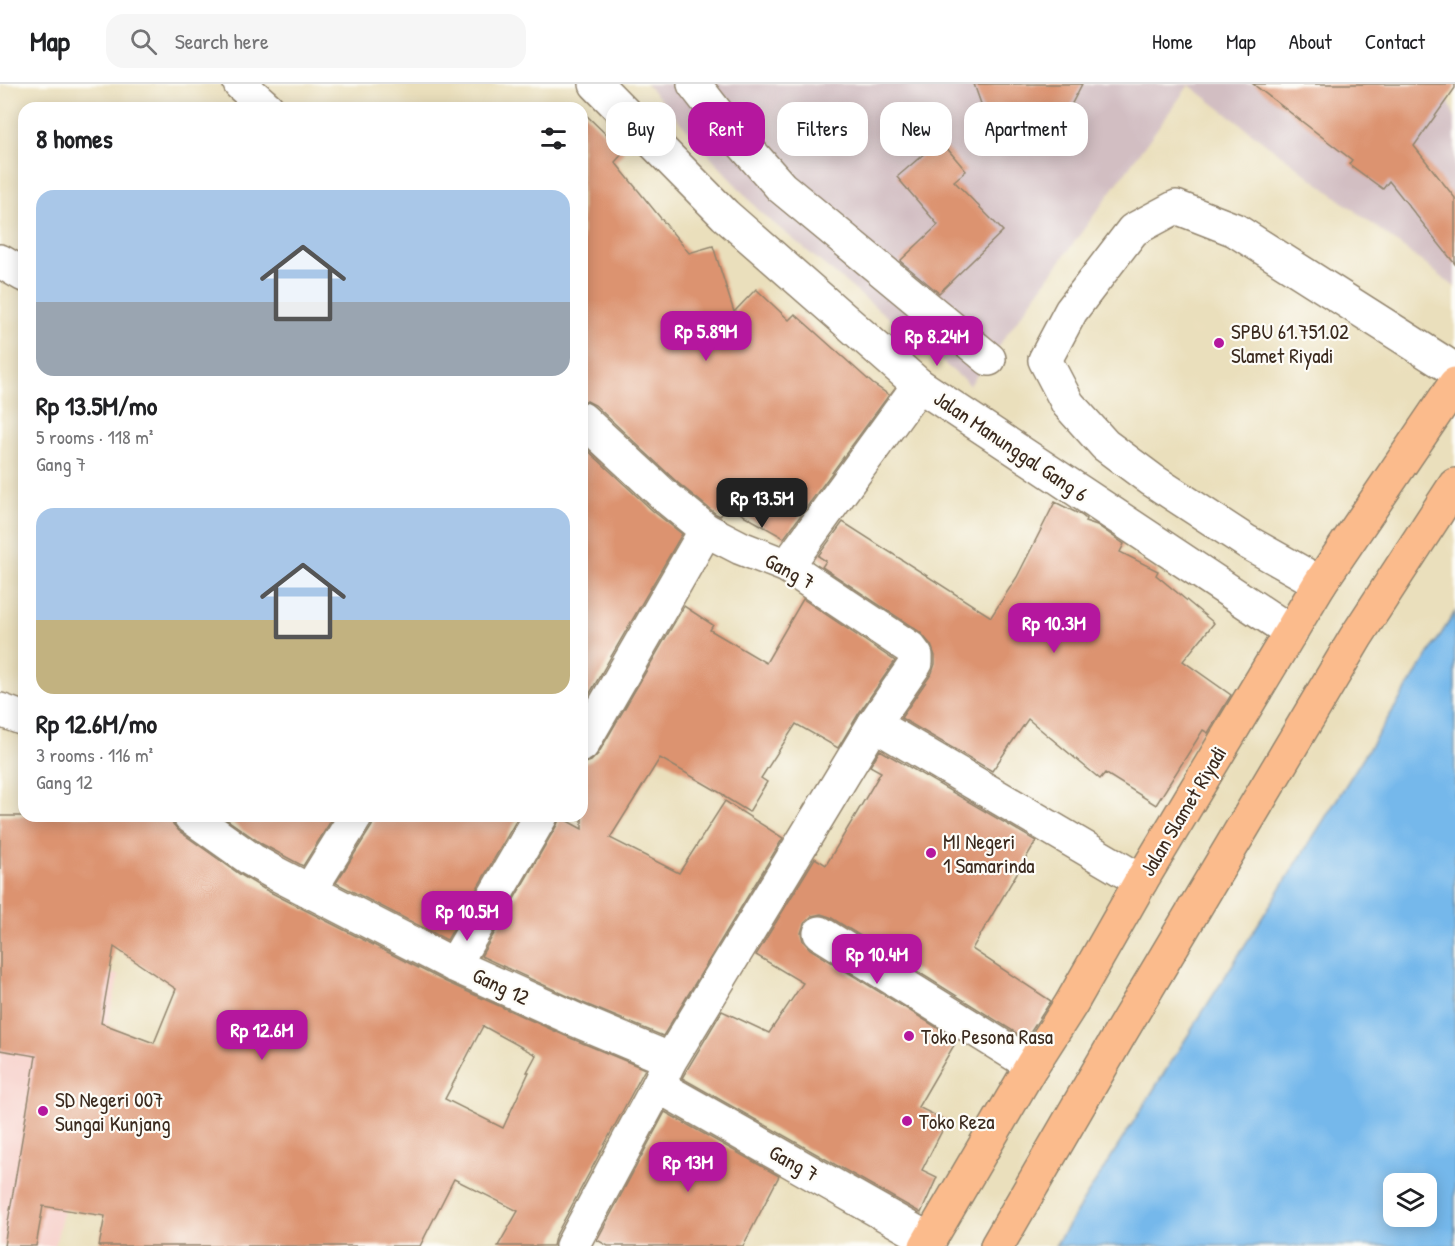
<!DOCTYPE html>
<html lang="en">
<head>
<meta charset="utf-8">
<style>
  :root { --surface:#fff; --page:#f6f6f6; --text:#202124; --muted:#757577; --line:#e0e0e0; --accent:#b5179e }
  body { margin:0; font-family:"Patrick Hand",sans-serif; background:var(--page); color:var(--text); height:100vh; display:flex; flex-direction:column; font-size:22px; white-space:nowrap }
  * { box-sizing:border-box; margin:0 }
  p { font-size:20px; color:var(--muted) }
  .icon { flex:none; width:33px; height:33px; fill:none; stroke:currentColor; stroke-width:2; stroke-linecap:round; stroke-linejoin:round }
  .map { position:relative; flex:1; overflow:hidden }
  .details { position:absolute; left:18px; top:18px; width:570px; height:720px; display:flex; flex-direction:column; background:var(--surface); border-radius:18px; box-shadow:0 3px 15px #0003 }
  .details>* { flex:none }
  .top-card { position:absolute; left:606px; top:18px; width:570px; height:54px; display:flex; gap:12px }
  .buttons { position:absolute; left:1383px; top:1089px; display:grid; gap:12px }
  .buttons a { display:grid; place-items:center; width:54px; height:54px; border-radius:12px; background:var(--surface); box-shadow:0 3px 15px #0003; font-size:30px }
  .price { position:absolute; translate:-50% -51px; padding:0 14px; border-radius:12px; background:var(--accent); color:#fff; font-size:20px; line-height:39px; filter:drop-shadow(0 2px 3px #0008) }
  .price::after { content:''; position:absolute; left:50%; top:36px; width:18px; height:14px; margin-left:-9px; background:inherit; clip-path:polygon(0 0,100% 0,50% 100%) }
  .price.active { background:#222; color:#fff }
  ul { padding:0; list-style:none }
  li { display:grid; align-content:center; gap:12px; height:318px; padding:0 18px }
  li span { display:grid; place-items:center; height:186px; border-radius:18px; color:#555 }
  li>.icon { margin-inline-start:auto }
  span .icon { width:108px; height:108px; fill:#fffc; stroke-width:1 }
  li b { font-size:26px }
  h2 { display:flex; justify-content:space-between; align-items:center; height:72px; padding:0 18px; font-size:26px }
  .chip { padding:0 21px; border-radius:18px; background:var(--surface); box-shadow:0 3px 15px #0003; font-size:21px; line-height:54px }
  .chip.active { background:var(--accent); color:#fff }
  header { display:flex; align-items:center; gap:36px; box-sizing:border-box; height:84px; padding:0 30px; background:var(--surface); border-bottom:2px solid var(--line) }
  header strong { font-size:28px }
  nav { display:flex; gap:33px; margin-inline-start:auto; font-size:21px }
  .search { width:420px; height:54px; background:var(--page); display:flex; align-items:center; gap:15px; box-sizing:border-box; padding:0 21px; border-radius:18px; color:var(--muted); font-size:22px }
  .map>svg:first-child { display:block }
</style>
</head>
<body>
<header>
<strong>Map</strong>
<div class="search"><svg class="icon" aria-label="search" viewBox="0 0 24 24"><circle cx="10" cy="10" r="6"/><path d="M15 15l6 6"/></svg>Search here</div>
<nav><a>Home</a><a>Map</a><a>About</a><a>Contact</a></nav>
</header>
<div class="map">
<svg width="1455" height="1162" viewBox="0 0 1455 1162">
  <rect width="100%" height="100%" fill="#fdfcf7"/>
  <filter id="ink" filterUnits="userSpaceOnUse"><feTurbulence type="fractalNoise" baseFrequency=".0167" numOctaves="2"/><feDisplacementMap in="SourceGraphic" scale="12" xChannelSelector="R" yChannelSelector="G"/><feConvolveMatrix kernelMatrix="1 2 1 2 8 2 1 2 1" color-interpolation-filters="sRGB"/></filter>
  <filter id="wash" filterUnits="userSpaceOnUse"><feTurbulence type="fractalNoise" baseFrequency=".008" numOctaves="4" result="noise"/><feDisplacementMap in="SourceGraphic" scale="24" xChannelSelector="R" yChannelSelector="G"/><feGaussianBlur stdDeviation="1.35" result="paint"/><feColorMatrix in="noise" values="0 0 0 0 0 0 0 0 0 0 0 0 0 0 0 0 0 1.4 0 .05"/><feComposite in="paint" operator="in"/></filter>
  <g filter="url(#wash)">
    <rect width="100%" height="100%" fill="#eadfbc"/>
    <path fill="#f7d0ca" d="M0,870l119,21 -64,271h-55z"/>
    <path fill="#d2bec2" d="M646,0h797l12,35v168l-266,-202 -219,300 -210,-173z"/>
    <path fill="#75b8eb" stroke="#587184" stroke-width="1.5" fill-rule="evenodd" d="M1455,528v634h-400zM1394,1100h32v32h-32z"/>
    <g id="blocks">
      <g fill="#dc9370" fill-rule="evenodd">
        <path d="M974,0h108l-14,27 -15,14 -20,6 -20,-2 -28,-14z"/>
        <path d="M1253,0h202v4l-41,58 41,52v66l-66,-83 -6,8 -34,-25 3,-4z"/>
        <path d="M582,27l42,41 -9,10 74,91 24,-7 21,66 22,-23 33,31 6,-6 78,70 16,11 -105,143 -55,-31 -9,9 -4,-2 -38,-31 -83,-78 -8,-4h-5z"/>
        <path d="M940,56l26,31 -12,10 49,50 -64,62 -39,-32 38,-36 -41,-48z"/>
        <path d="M582,361l71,66 29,23 -100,173z"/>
        <path d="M1055,418l26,13 5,4 -1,2 12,4 27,19 -4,8 38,19 -2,4 58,48 -31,38 48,34 -23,38 -5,-3 -47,75 -51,-32 -5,6 -72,-60 -36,52 -91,-53 31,-45 3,-9v-8l-4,-11 -11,-13 -98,-65 4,-6 -8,-5 25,-34 148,95 26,-40z"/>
        <path d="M803,515l92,62 -36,52 -21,35 -42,-24 -35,54 6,4 -18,30 -26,-16 1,-1 -64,-37 -50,80 69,35 46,-72 58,37 -120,198 -80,-33 -102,-47 76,-131 3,-8 22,12v-65l9,-3 7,-7 86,-148 29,19 -3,5 56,33z"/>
        <path d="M880,666l156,91 -64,108 79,52 -25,38 -196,-122 -9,-3 -9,2 -8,8 -3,9 2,8 7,8 147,91 -39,67 29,14 -25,49 15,7 -16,36 -239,-135 40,-67 47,22 34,-50 -47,-28 59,-97 11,7 55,-93 -11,-6z"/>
        <path d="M0,732h172l1,8 6,7 62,44 23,14 182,93 122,55 77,32 -90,168 -2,9h-55l20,-35 -64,-32 -34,67h-321l6,-30 -62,-10 -7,40h-32l32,-190 -36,-6zM114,863l62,42 -22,54 -53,-20zM483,942l53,29 -9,17h2l-26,56 -58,-29z"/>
        <path d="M222,732h112l-31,50 -41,-22z"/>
        <path d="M375,732h144l-72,124 -111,-57 36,-57z"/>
        <path d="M665,1028l114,64 -36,70h-135l-11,-6z"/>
      </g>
    </g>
  </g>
  <g filter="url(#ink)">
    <use href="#blocks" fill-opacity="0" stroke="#92846d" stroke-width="1.5"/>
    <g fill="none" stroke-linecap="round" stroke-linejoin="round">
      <defs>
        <g id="minor">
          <path d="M240,0l27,24"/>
          <path d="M596,0l129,131 194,170 372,247"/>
          <path d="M694,0l32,41 55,62 208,172"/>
          <path d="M0,177l24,14"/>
          <path d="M582,335l84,78 40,33 35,18 46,18 123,82 6,8v7l-42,61 -205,338"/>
          <path d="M787,482l132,-181"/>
          <path d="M1320,499l-73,-41 -95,-62 -47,-35 -37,-41 -23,-44 26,-49 62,-81 43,-23 59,23 220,140"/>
          <path d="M0,626l24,9"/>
          <path d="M874,640l267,157"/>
          <path d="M582,661l124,-215"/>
          <path d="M190,732l62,44 21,12 181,93 122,55 81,34 12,8 -11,24 -86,160"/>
          <path d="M310,806l46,-74"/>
          <path d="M820,849l212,132"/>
          <path d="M454,881l87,-149"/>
          <path d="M658,1002l272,154"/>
        </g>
        <g id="highway">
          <path d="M926,1162l106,-181 39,-61 70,-123 179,-298 135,-199"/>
          <path d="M997,1162l124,-214 235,-395 99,-152"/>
        </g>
      </defs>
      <use href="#minor" stroke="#92846d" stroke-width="36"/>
      <use href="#highway" stroke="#92846d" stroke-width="36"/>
      <use href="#minor" stroke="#fff" stroke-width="33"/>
      <use href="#highway" stroke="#fbbb8c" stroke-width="33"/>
    </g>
  </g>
  <g fill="#b5179e" stroke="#fdfcf7" stroke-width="2">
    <circle cx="1219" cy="259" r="6"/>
    <circle cx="931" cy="769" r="6"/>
    <circle cx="909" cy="952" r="6"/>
    <circle cx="43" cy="1027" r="6"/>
    <circle cx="907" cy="1037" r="6"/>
  </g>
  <g text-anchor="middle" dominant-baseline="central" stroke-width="4.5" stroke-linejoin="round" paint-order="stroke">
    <g font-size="21" fill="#3b2a1e" stroke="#fdfcf7" text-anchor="start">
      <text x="1231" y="247">SPBU 61.751.02<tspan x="1231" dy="24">Slamet Riyadi</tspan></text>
      <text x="943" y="757">MI Negeri<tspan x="943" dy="24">1 Samarinda</tspan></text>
      <text x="921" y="952">Toko Pesona Rasa</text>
      <text x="55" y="1015">SD Negeri 007<tspan x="55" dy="24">Sungai Kunjang</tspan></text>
      <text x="919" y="1037">Toko Reza</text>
    </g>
    <g font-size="21" fill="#3b2a1e" stroke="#fdfcf7">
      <text transform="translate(1011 362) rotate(34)">Jalan Manunggal Gang 6</text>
      <text transform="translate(790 487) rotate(28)">Gang 7</text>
      <text transform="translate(1183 727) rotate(-59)">Jalan Slamet Riyadi</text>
      <text transform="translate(501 902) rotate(25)">Gang 12</text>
      <text transform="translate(794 1079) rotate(29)">Gang 7</text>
    </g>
  </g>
</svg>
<div class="buttons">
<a><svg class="icon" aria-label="layers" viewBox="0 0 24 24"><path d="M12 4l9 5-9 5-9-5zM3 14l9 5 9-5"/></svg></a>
</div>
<b class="price" style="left:706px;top:278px">Rp 5.89M</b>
<b class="price" style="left:937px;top:283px">Rp 8.24M</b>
<b class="price active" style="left:762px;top:445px">Rp 13.5M</b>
<b class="price" style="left:1054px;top:570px">Rp 10.3M</b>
<b class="price" style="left:467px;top:858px">Rp 10.5M</b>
<b class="price" style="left:877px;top:901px">Rp 10.4M</b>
<b class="price" style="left:262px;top:977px">Rp 12.6M</b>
<b class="price" style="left:688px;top:1109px">Rp 13M</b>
<div class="top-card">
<a class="chip">Buy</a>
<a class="chip active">Rent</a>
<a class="chip">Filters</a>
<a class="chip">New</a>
<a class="chip">Apartment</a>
</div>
<section class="details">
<h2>8 homes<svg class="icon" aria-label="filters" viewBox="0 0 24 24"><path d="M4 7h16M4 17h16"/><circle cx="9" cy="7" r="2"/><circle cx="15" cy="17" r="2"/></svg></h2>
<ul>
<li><span style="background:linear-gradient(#a9c7e8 60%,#9aa5b1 0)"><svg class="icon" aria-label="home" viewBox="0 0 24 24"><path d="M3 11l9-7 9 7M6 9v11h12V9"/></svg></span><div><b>Rp 13.5M/mo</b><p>5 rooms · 118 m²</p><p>Gang 7</p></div></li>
<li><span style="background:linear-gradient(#a9c7e8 60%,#c2b280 0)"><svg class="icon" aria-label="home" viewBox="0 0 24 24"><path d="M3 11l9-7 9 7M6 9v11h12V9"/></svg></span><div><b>Rp 12.6M/mo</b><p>3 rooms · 116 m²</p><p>Gang 12</p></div></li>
</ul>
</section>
</div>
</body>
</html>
